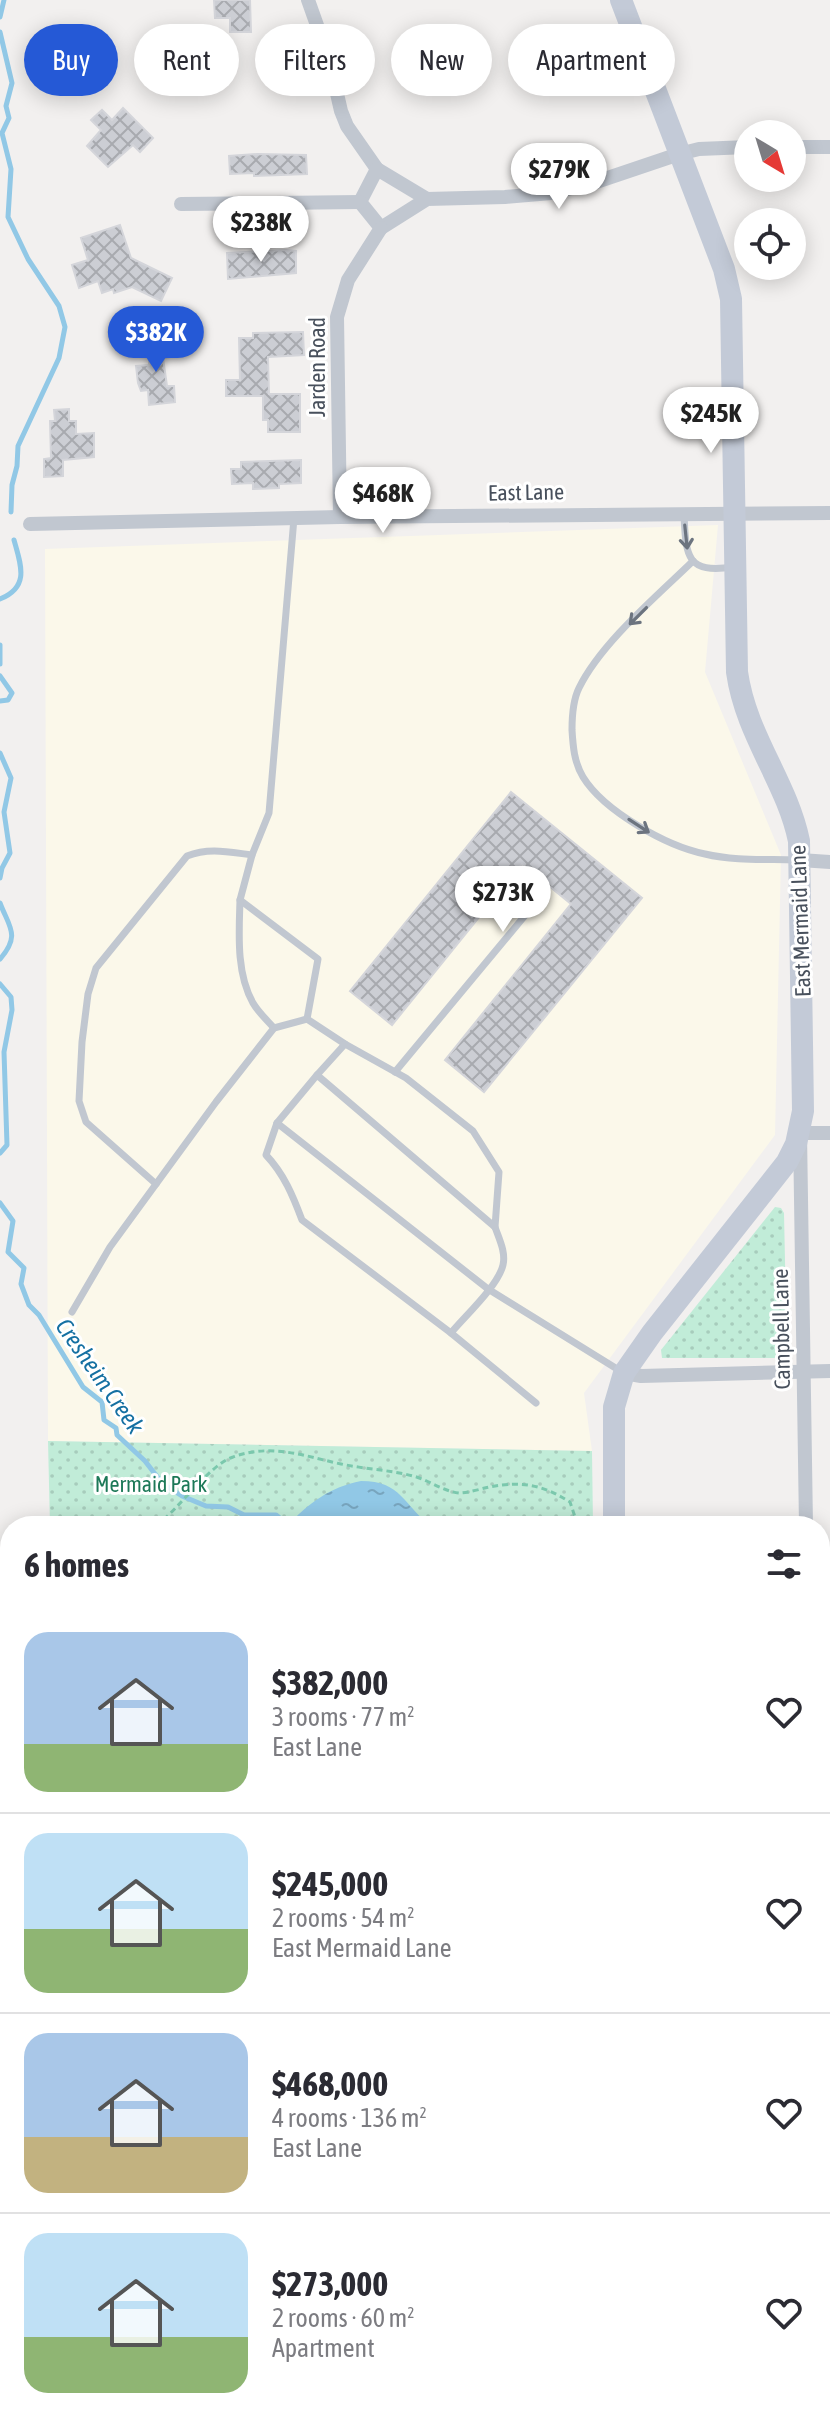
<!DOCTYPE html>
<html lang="en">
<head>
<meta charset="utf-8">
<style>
  :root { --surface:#fff; --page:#f2f2f3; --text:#2b2b33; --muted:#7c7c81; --line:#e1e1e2; --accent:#2559d6 }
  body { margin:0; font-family:"Asap Condensed",sans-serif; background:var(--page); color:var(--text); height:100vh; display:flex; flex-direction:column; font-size:30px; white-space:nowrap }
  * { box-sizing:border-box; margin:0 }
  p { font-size:26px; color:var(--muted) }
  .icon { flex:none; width:44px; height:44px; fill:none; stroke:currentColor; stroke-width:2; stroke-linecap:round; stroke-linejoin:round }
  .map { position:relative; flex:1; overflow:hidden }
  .side { position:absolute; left:0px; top:1516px; width:830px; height:912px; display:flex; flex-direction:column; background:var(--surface); border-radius:32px 32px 0 0; box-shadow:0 4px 20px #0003 }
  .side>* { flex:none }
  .guide { position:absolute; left:24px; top:24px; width:782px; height:72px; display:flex; gap:16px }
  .needle { width:52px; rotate:142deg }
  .fabs { position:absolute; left:734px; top:120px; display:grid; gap:16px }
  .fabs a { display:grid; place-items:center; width:72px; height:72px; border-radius:50%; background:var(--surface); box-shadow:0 4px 20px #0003; font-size:40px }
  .price { position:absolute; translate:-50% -68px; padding:0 18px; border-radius:28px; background:#fff; color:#222; font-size:26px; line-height:52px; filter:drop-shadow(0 2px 4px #0008) }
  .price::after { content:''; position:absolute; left:50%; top:48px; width:24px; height:18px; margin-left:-12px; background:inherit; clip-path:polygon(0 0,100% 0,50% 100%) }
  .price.active { background:var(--accent); color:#fff }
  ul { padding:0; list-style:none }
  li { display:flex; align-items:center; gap:24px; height:200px; padding:0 24px }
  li+li { border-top:2px solid var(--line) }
  li span { display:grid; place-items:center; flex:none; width:224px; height:160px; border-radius:24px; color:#555 }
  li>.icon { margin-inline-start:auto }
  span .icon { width:96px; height:96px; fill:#fffc; stroke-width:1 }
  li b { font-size:34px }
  h2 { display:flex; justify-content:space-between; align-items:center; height:96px; padding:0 24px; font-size:34px }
  .chip { padding:0 28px; border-radius:36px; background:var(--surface); box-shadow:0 4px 20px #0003; font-size:28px; line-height:72px }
  .chip.active { background:var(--accent); color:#fff }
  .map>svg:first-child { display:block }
</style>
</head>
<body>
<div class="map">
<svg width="830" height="2428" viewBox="0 0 830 2428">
  <defs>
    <pattern id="park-dots" width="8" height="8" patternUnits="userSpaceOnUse" patternTransform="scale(2)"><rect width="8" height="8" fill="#c1ecd8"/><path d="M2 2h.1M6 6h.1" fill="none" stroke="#a7ccbc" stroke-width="1.8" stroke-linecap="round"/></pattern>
    <pattern id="water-ripples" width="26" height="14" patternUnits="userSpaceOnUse" patternTransform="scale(2)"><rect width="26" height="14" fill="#91c8e6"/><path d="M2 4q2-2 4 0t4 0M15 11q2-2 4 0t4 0" fill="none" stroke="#78a5be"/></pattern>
    <pattern id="building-cross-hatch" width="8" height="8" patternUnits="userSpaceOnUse" patternTransform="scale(2)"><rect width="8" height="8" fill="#ccced4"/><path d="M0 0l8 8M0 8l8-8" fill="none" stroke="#a8aaaf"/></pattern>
  </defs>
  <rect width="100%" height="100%" fill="#f2f0ef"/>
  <path fill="#fbf8ea" d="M718,525l-13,147 76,183 -6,280 -191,258 8,58 -544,-10 -3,-892z"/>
  <g fill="url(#park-dots)">
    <path d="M775,1207l6,1 3,5 3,145h-125l-1,-8z"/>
    <path d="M48,1441l544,10 1,75h-543z"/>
  </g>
  <path fill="url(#water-ripples)" d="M361,1481c41,0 42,24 70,45h-144c22,-23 43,-39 74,-45z"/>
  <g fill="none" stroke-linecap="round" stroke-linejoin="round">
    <g stroke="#91c8e6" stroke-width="5">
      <path d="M0,17l4,-17"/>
      <path d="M0,32l12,51 -6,23 3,12 -7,15 9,36 -3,48 20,42 31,47 6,21 -6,31 -41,88 -1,20 -5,19 -1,27"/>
      <path d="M0,599c30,-12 21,-34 14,-59"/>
      <path d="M0,645v19"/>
      <path d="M0,676l12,17 -4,7 -8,1"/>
      <path d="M0,753l11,25 -7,34 6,41 -8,15 -2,10"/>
      <path d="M0,903c9,24 21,32 0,56"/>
      <path d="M0,984l11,13 1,13 -8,42 3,93 -7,8"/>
      <path d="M0,1203l13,18 -5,31 16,16 -3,16 8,21 10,10 44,72 19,15 2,18 12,8 1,7 28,26 17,22 20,13 24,10 22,1 16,8h32l13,11"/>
    </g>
  </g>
  <g fill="url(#building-cross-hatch)" stroke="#d4d5da" stroke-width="2">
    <path d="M214,0h36l1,32h-21v-14h-15z"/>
    <path d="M123,108l30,30 -13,14 -7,-7 -25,22 -21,-21 14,-16 -10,-10 11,-10 10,10z"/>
    <path d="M257,154l49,1 1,19 -53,2v-3l-24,1 -1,-18z"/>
    <path d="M120,225l11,33 41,20 -11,23 -29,-14 -18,6 -1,-4 -11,4 -4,-12 -19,7 -7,-23 16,-5 -7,-22z"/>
    <path d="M286,250l10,1v22l-68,6 -1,-26z"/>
    <path d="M303,332l1,23 -36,2 1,37h31v38h-32v-12h-5v-24h-37v-16h14l-1,-42h14v-5z"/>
    <path d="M169,339l2,18 -8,1 4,28h7l1,16 -26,3 -1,-15 -7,1 -3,-8 -2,-17 13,-1v-24z"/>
    <path d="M69,409v12h7v13l18,-1v24l-31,3v16l-19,1v-18l7,-1 -1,-37h5l-1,-11z"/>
    <path d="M301,460v23l-22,1v4l-26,1v-6l-21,1 -1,-15h10v-7z"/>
    <path d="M511,792l131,106 -158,194 -39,-32 126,-156 -49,-40 -130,161 -42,-34z"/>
  </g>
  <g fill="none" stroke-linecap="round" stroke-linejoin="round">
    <g stroke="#7bc8ad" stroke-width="3" stroke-dasharray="6 4" stroke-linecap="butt">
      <path d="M763,134l1,-3"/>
      <path d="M156,1526c23,-17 53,-61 77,-69 38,-14 71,-1 108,7 24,5 49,6 72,12 16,4 29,15 46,17 9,0 21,-4 30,-6 33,-6 52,-3 81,15l8,24"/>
    </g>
    <g stroke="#c1c7d0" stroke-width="7">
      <path d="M684,515c2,41 2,59 49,52"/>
      <path d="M294,518l-25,295 -17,42 -12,45 78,59 -11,60 38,25"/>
      <path d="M693,561c-36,35 -92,82 -114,127 -6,12 -7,29 -7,42 1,16 2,32 11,47 21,34 83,69 122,77 29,7 61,5 91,6"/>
      <path d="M240,900c-1,33 -4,73 13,103 5,9 14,17 21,25"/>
      <path d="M395,1072l142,-171"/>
      <path d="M317,1075l28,-31 61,34 67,53 26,41 -4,55"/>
      <path d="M277,1123l-11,32c18,19 27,41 36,65l149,113"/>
      <path d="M156,1184l-70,-62 -7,-21 3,-59 6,-48 8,-26 91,-112c22,-9 42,-4 65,-1"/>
      <path d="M72,1312l38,-65 106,-145 58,-74 33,-9"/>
      <path d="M536,1403l-85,-70c14,-17 47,-47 52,-68 3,-13 -4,-26 -8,-38l-178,-152 -40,48 211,166 134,83"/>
      <path d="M245,2418v10"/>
      <path d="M518,2418l1,10"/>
      <path d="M8,2428l1,-16"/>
    </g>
    <g stroke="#c1c7d0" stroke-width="14">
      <path d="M308,0l21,59 12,52 6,15 30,43"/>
      <path d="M792,147h38"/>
      <path d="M427,199l-50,-30 -17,33 21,26 46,-29 78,-2 46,-4 45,-11 83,-28 20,-5 49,-2"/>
      <path d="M181,204l179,-2"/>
      <path d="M340,517l-3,-200 11,-37 33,-52"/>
      <path d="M30,524l310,-7 490,-4"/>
      <path d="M800,860l30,2"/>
      <path d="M624,1373l17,3 189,-5"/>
      <path d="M806,1526l-6,-393h30"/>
      <path d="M820,1700h10"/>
      <path d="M820,2150h10"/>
      <path d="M820,2410h10"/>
      <path d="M0,2412h10"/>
    </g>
    <g stroke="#c3cad7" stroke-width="22">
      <path d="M614,1526v-119l10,-34 28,-40 135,-171 9,-18 7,-33 -4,-270c-12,-59 -53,-105 -62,-169l-6,-373 -7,-30 -103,-269"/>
      <path d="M618,2418v10"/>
    </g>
  </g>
  <defs><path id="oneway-shaft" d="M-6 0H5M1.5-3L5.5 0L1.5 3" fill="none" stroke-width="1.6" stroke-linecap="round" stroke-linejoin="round" transform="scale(2)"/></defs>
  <g stroke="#6c747f">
    <use href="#oneway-shaft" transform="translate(686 537) rotate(84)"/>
    <use href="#oneway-shaft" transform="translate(638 616) rotate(135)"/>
    <use href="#oneway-shaft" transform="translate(639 826) rotate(33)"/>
  </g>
  <g text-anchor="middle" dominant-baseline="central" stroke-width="6" stroke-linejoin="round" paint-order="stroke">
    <g font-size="22" fill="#48505c" stroke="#fff">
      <text transform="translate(317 367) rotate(-90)">Jarden Road</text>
      <text transform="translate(526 492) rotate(-1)">East Lane</text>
      <text transform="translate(800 921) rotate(-92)">East Mermaid Lane</text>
      <text transform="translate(781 1329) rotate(-91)">Campbell Lane</text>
    </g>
    <g font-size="22" fill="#1d7958" stroke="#fff">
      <text x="151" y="1484">Mermaid Park</text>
    </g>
    <g font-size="24" font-style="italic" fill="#1570a2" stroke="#fff">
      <text transform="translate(100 1376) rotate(55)">Cresheim Creek</text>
    </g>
  </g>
</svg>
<div class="fabs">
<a><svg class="needle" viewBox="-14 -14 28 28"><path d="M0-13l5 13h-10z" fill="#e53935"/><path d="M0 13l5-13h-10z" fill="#7c7c81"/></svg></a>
<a><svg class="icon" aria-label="locate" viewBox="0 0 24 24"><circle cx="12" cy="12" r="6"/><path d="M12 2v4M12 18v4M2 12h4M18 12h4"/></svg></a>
</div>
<b class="price" style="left:559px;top:211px">$279K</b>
<b class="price" style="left:261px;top:264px">$238K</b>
<b class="price active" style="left:156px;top:374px">$382K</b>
<b class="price" style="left:711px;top:455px">$245K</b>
<b class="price" style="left:383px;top:535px">$468K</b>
<b class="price" style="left:503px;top:934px">$273K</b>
<div class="guide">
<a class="chip active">Buy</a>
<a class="chip">Rent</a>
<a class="chip">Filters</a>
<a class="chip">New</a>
<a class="chip">Apartment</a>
</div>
<section class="side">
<h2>6 homes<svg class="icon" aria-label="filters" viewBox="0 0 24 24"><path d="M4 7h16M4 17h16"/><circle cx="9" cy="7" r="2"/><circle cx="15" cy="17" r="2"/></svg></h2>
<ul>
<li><span style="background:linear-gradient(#a9c7e8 70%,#8fb573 0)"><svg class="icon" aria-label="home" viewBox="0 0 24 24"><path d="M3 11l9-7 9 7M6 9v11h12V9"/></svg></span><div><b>$382,000</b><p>3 rooms · 77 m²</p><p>East Lane</p></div><svg class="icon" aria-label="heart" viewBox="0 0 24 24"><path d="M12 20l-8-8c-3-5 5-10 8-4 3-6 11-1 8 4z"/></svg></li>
<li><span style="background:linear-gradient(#bfe0f5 60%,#8fb573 0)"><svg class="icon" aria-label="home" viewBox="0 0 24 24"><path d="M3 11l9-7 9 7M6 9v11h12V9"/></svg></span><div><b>$245,000</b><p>2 rooms · 54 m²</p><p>East Mermaid Lane</p></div><svg class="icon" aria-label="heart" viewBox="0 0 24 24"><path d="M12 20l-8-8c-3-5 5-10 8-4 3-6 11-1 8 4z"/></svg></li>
<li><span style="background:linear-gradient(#a9c7e8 65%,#c2b280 0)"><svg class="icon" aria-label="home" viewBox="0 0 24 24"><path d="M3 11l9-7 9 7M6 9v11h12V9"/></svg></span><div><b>$468,000</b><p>4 rooms · 136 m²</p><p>East Lane</p></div><svg class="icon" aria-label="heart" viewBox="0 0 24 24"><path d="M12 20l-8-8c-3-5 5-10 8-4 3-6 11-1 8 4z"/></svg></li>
<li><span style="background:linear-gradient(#bfe0f5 65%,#8fb573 0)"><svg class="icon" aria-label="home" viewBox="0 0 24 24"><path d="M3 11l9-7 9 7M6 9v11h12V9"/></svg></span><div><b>$273,000</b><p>2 rooms · 60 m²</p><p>Apartment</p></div><svg class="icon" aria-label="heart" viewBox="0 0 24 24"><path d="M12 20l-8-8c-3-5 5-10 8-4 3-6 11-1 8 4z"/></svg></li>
</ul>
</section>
</div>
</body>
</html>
